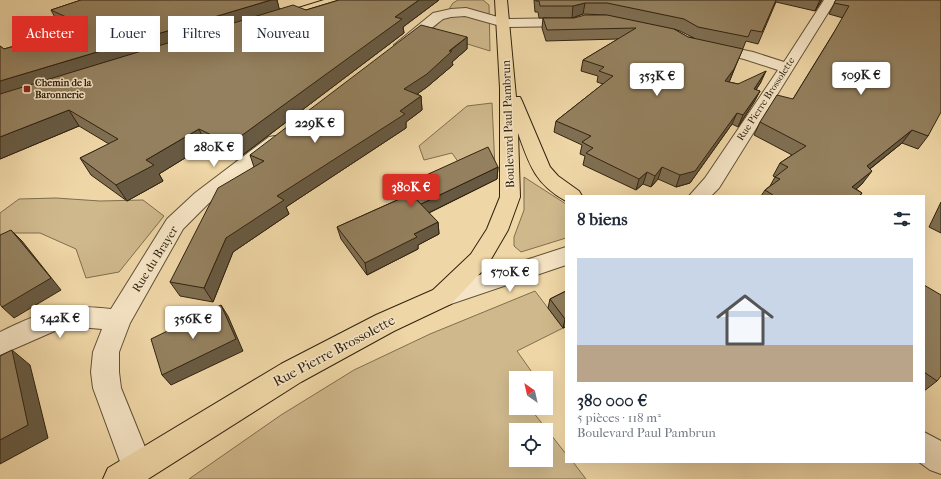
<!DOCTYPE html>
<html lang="fr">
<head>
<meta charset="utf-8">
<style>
  :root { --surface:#fff; --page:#f2f2f3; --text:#1f2937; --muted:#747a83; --accent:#d93025 }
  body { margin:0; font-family:"IM FELL French Canon",serif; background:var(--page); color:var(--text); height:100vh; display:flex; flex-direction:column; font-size:15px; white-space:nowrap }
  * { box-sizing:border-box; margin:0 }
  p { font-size:13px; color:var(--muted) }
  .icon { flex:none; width:22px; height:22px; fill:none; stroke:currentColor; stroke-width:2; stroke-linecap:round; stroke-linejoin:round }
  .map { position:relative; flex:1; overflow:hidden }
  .side { position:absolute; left:565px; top:195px; width:360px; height:268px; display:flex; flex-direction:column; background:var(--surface); border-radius:0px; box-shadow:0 4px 16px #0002 }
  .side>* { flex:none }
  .banner { position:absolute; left:12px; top:16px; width:380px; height:36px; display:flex; gap:8px }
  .needle { width:26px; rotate:326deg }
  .buttons { position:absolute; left:509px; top:371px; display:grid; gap:8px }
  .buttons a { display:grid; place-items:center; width:44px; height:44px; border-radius:0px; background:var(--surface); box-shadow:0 4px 16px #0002; font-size:20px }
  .price { position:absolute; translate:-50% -34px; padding:0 9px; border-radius:4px; background:#fff; color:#222; font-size:13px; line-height:26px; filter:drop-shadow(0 1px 2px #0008) }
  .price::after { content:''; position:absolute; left:50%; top:24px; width:12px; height:9px; margin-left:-6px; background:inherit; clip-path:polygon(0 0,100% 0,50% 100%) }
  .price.active { background:var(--accent); color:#fff }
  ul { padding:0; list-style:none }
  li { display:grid; align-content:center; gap:8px; height:212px; padding:0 12px }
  li span { display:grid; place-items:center; height:124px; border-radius:0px; color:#555 }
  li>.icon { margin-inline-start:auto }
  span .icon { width:72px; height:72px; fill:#fffc; stroke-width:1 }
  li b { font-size:17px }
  h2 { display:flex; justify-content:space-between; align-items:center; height:48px; padding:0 12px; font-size:17px }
  .tag { padding:0 14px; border-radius:0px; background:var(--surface); box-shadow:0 4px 16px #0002; font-size:14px; line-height:36px }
  .tag.active { background:var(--accent); color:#fff }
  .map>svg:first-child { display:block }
</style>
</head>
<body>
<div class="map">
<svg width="941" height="479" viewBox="0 0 941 479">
  <rect width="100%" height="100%" fill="#efd6a6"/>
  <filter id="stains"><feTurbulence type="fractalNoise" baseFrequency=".005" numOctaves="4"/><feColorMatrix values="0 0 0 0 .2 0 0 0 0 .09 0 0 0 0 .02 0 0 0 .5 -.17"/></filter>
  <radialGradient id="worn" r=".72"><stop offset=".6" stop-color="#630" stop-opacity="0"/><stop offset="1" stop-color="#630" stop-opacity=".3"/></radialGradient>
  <g fill="#cfb88c" stroke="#806e4e" fill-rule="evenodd">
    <path d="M458,0h25l6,5 1,46 -61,-19 12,-11 12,-18z"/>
    <path d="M492,103l3,65 -34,-2 -9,-13 -28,7 -5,-14 48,-40z"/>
    <path d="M524,177l42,27v34l-45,14 -7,-6v-9l10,-27z"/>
    <path d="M56,198l44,3 43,-1 21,16 -45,56 -33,6 -10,-29 -36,-16h-33l-7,3v-23l19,-14z"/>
    <path d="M535,291l28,37 -46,23 19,27h-20v30h22l-5,4 33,42v8h7l13,17h-397l92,-64 73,-45 76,-36zM516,430h30v30h-30z"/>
  </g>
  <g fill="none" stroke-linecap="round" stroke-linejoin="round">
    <defs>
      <g id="minor">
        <path d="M824,0h12l-117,188 -8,8h-22l16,-18 73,-108 -34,-11 -38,-9 -2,-3 2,-3 5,-1 42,9 31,10z"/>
        <path d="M466,8l39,11 68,-1 5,1 2,3 -2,3 -5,1 -69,1 -39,-11 -14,1 -8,2 -37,29 -5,1 -5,-1 -2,-3 39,-32 18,-4z"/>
        <path d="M275,136l6,1 3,4 -3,4 -72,58 -26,26 -53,94 -11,29v20l2,16 32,79 -5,11h-22l-33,-90 -2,-16 2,-20 9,-23 -23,-2 -22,3 -57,25v-23c40,-20 66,-29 111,-23l56,-90 28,-26 74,-56z"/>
        <path d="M566,247v18l-124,42 -9,-3 -3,-7 3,-7z"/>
        <path d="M924,432l17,9v33l-11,-4 -11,-8h5z"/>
      </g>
      <g id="major">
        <path d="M324,0h19l-2,3 -41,13 -5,-1 -1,-3 1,-3z"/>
        <path d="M495,0h12l9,97h4l2,4 28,66 8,9 21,15 3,5h-16v5c-31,-17 -37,-37 -48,-68l2,64 -12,33 -21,36 -36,38 -57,27 -93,51 -153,97h-45l5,-11 173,-104 95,-49 57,-25 38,-36 16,-25 13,-32v-109z"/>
      </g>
    </defs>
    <use href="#minor" stroke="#605035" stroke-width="2"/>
    <use href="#major" stroke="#31230f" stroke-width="2"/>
    <use href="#minor" fill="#f5e4c5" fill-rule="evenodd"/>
    <use href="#major" fill="#efd6a6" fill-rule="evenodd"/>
  </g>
  <g fill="#7f6e51" stroke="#31230f" fill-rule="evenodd">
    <path d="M81,0h196l2,9 27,1 33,-10h100l-36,27 1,6 -168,127 -30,-15 -47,29 4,7 -36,20 -36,-26 -11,-17 29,-14 -30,-18 -79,33v-113l4,3 14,-4 47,-18 -6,-2 -8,-15z"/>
    <path d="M534,0h288l-7,11 -39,-9 -18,42 -12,-3 -16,39 -1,2 9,2 23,-2 -5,8 4,1 -6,11 -16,25 -6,-3 -42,59 -14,4 -18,-8 -7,8 -8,-3 -7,6 -53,-25 2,-9 -5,-2 2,-9 -28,-13 2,-11 47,-37 -6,-2 1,-6 -17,-5 2,-11 35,-21 -72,2 -4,-13 1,-10 123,10 -61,-13 -22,-1 -11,4h-33l-1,-6h-3zM674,29l6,2 14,7 -6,-1z"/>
    <path d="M836,0h105l-13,136 -10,13 -16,-6 -32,26 -8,15 -6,5 6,4 -2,3h-99l4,-6 5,-4 5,-9 -2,-1 7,-13 12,-8 -38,-20 6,-13 33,-23 40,-65 10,-16 -14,-4z"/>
    <path d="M467,37v12l-15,13 1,3 -26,22 -10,7 4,2 1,14 -16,12v6l-120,79 3,7 -56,38 -20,50 -33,-6 -10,-14 84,-115 -4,-12z"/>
    <path d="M498,167l-1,12 -68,34 9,9 1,12 -21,11v4l-51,26 -26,-36 -4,-12 67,-30 -2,-11z"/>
    <path d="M941,202v31l-12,-6z"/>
    <path d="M924,285l13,96 -13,10z"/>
    <path d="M566,291v36l-3,1 -15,-20 2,-9z"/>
  </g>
  <g fill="#685a42" stroke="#31230f">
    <path d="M271,0h6l3,12 -280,88v-19z"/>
    <path d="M419,0h20l-36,27 1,6 -168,127 -6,-16 165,-127z"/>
    <path d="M820,0h2l-7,11z"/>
    <path d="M585,3l-2,11 -11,4 1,-12z"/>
    <path d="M467,37v12l-15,13 1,3 -26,22 -22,16 -1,-14z"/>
    <path d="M734,69l-4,11 -9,12 4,-11z"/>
    <path d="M766,71l-5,11 -12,18 5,-11z"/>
    <path d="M760,91l-6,11 -16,25 5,-12z"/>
    <path d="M421,96l1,14 -16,12v6l-120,79 3,7 -56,38 -20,50 -9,-14 22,-50 51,-42 123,-85z"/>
    <path d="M69,110l10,16 -79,33v-22z"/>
    <path d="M737,113l-5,11 -42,59 -14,4 4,-12z"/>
    <path d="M199,129l7,16 -47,29 4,7 -36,20 -11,-16 30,-25z"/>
    <path d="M912,130l-10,13 -45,36 10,-13z"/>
    <path d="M498,167l-1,12 -75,37 -1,-12z"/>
    <path d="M662,167l-4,12 -7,8 4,-11z"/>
    <path d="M872,171l-10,13 -14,12 4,-9z"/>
    <path d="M647,172l-4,12 -7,6 3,-11z"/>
    <path d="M438,222l1,12 -21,11v4l-51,26 -2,-12 49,-29z"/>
    <path d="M11,230l11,11 39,49 -47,28 -12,-11z"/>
    <path d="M221,305l7,11 15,35 -72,34 -9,-10z"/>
    <path d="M565,319h1v8l-3,1z"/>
    <path d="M12,350l18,15 18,73 -48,26v-24z"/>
  </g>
  <g fill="#94805e" stroke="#31230f">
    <path d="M81,0h190l-271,81v-35l4,3 14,-4 59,-23 -26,-12z"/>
    <path d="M339,0h80l-24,17 7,2 -172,125 -31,-15 -53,31 8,5 -38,20 -36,-27 38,-19 -49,-29 -69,27v-43l293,-89 13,5z"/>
    <path d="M536,0h240l-14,32 -11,-2 -3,7 -50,-10 -14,-8 -77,-16h-22l-12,3h-33l-1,-5h-3z"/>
    <path d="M836,0h105v112l-13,24 -16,-6 -45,36 5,5 -20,16 10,6 -3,3h-87l1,-1 -8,-5 15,-11 -5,-2 13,-10 -8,-4 26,-17 -46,-24 17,-27 16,4 40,-65 16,-28 -15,-3z"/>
    <path d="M585,15h22l67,14 14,8 55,12 -9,20 -9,12 13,3 28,-13 -12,18 6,2 -17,24 -6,-2 -42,58 -15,4 -18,-8 -7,9 -8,-4 -8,7 -53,-26 7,-5 -11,-6 9,-6 -35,-15 57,-45 -14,-5 5,-4 -21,-7 53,-32 -89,2 -4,-12h31z"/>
    <path d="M421,25l46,12 -18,14h3l-25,23 -23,15 17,7 -21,15 5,3 -128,82 7,4 -58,38 -22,50 -34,-6 48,-94 46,-27 -14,-6z"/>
    <path d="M488,147l10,20 -77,37 -9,-9 26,27 -24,12 3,3 -52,26 -28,-36 74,-33 -9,-8z"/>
    <path d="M11,230l40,48 -49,29 -2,-3v-69z"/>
    <path d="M924,285l17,10v81l-4,5 -13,-9z"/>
    <path d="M566,291v28h-1l-15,-20z"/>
    <path d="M221,305l15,34 -74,36 -11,-36z"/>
    <path d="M12,350l16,75 -28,15v-84z"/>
  </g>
  <rect fill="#8f2418" stroke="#f5e4c5" stroke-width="1.5" x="23" y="85" width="8" height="8" rx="2"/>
  <g text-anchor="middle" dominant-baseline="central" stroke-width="3" stroke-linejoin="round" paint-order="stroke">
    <g font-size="10" font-weight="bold" fill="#31230f" stroke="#f5e4c5" text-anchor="start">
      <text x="35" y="83">Chemin de la<tspan x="35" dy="12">Baronnerie</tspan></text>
    </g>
    <g font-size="10" fill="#31230f" stroke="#f5e4c5">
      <text transform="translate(766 99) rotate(-57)">Rue Pierre Brossolette</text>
    </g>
    <g font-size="12" fill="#31230f" stroke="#f5e4c5">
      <text transform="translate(508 124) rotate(-92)">Boulevard Paul Pambrun</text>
      <text transform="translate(155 259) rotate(-58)">Rue du Brayer</text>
    </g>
    <g font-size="14" fill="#31230f" stroke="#f5e4c5">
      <text transform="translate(334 351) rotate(-28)">Rue Pierre Brossolette</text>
    </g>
  </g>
  <rect width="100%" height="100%" filter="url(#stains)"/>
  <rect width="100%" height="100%" fill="url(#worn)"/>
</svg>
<div class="buttons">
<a><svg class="needle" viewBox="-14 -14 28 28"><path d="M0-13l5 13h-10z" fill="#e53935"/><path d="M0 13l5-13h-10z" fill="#747a83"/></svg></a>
<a><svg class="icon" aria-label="locate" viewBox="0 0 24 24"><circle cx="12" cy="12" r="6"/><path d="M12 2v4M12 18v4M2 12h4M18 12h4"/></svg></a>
</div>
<b class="price" style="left:861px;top:96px">509K €</b>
<b class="price" style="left:657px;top:97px">353K €</b>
<b class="price" style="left:315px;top:144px">229K €</b>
<b class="price" style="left:214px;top:168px">280K €</b>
<b class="price active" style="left:411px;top:208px">380K €</b>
<b class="price" style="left:510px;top:293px">570K €</b>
<b class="price" style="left:60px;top:339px">542K €</b>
<b class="price" style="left:193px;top:340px">356K €</b>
<div class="banner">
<a class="tag active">Acheter</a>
<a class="tag">Louer</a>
<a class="tag">Filtres</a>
<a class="tag">Nouveau</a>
</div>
<section class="side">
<h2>8 biens<svg class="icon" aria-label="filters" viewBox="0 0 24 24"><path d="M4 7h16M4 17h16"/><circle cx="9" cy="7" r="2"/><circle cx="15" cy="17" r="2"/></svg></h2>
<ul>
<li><span style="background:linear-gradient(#c9d6e8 70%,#b9a48a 0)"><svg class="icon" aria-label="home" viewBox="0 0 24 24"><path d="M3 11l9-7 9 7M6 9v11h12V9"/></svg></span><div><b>380 000 €</b><p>5 pièces · 118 m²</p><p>Boulevard Paul Pambrun</p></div></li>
</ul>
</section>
</div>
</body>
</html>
